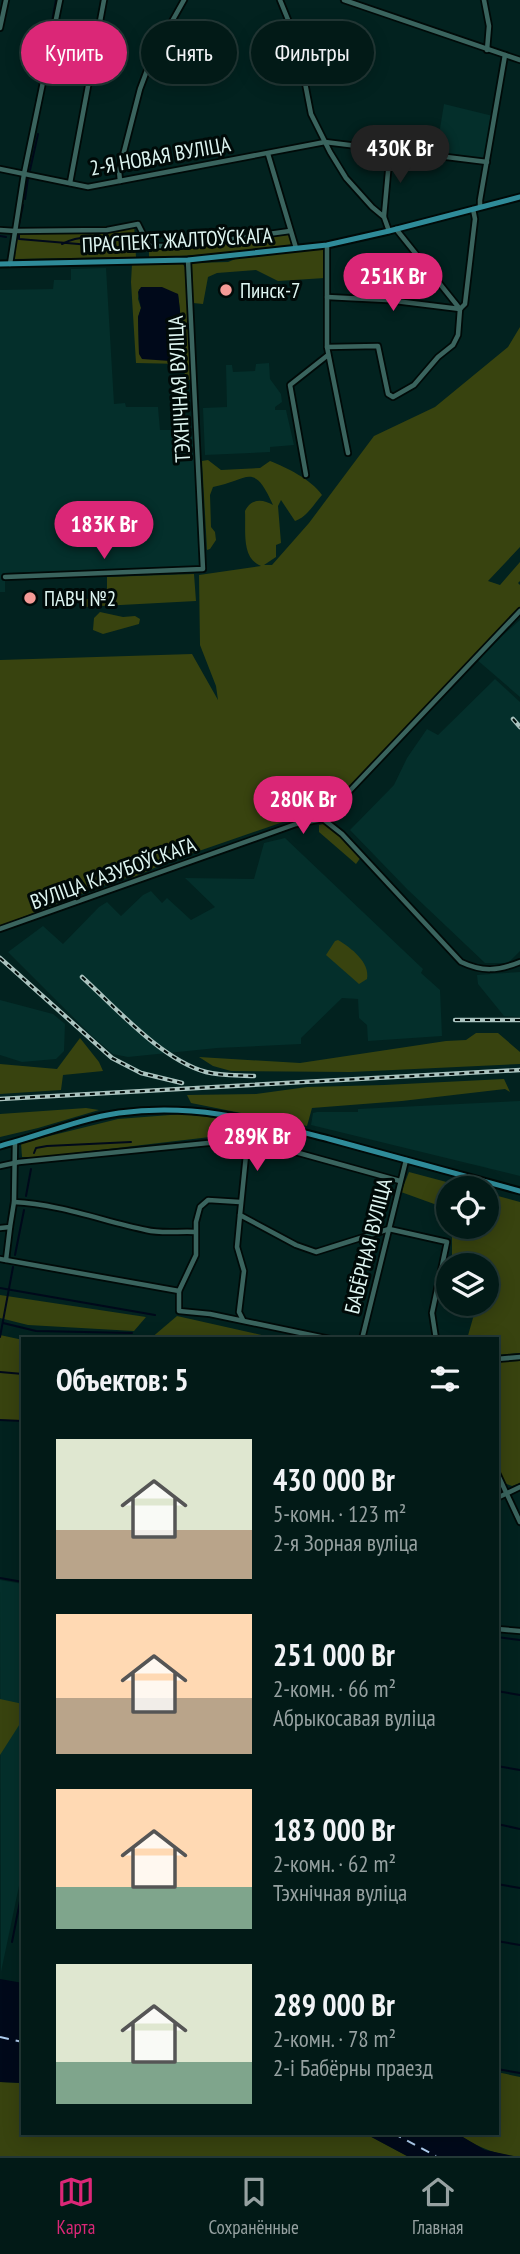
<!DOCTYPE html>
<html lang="ru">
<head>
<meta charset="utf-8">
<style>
  :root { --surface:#021a17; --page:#102724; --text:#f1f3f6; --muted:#96a1a1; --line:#233836; --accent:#db2777 }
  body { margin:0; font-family:"PT Sans Narrow",sans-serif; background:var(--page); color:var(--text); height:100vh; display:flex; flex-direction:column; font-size:26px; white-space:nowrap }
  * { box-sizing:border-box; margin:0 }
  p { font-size:23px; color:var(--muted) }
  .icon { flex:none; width:38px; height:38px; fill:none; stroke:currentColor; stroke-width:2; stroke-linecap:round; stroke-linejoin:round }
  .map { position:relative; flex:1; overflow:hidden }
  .panel { position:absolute; left:21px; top:1337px; width:478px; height:798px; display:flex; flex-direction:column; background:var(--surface); border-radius:0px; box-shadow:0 4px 18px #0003,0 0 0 2px var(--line) }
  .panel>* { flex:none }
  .guide { position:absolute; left:21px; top:21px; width:480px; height:63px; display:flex; gap:14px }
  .controls { position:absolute; left:436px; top:1176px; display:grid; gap:14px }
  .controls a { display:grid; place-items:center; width:63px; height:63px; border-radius:50%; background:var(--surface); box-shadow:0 4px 18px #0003,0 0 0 2px var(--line); font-size:35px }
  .price { position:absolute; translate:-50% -60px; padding:0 16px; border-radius:24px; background:var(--accent); color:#fff; font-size:23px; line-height:46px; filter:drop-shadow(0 2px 4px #0008) }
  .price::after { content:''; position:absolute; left:50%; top:42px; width:21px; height:16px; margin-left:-10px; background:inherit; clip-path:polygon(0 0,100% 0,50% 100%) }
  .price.active { background:#222; color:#fff }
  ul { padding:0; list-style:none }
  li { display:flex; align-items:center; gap:21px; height:175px; padding:0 35px }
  li span { display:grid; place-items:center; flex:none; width:196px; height:140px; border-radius:0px; color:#555 }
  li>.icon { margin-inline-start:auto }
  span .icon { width:84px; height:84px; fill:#fffc; stroke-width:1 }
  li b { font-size:30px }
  h2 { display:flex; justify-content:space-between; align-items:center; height:84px; padding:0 35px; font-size:30px }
  .tag { padding:0 24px; border-radius:32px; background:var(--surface); box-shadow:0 4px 18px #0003,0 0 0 2px var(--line); font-size:24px; line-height:63px }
  .tag.active { background:var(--accent); color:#fff }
  .menu { display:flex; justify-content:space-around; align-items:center; height:98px; border-top:2px solid var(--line); background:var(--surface); font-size:19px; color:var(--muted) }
  .menu a { display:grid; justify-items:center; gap:4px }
  .menu .active { color:var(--accent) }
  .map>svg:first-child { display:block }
</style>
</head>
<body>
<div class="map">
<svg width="520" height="2156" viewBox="0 0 520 2156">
  <rect width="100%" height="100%" fill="#02221f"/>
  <g fill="#042f2b">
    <path d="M444,104l49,12 -10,44 -47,-7z"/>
    <path d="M106,268l8,136 11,-1 1,4h32l2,23h34l8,138 -197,5v19h-5v-302l53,-1 1,-9h17v-11z"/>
    <path d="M269,363l1,16 11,15 1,8 -7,5v3h11l8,35 -24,2v5l-65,3 -2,-47 24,-1 -1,-42h6l1,7 22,-1 1,-7z"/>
    <path d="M520,620v77l-44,-38z"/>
    <path d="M495,679l25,23v249l-12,12h-23l-78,-74 -57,-59 44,-45 13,-27 20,-29 11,6z"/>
    <path d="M285,838l138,131 -2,4 19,17 2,46 -74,5 -1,-16 -8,-7 -1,-19 -16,-1 -41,40v6l-84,4 -89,9 -15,-3 -20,-17 -85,-85 35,-26 20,18 36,-37 8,-5 14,14 22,-21 8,-4 11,12 5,-5 24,22 24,-13 -30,-29 69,1 10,-36z"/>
    <path d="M520,972v45l-16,-1 -26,-32 -1,-9z"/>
    <path d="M0,1000l53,14 12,10 -1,27 -8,8 -34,3 -22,-7z"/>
    <path d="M520,1101v75l-209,-51 2,-12 4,-1h41v-3z"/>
    <path d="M0,1580l23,4v283l-22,105z"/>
  </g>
  <g fill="#38430f" fill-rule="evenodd">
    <path d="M134,224l2,33 -121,2 1,-25z"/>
    <path d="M289,233l4,13 -21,3 -16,-1 -15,4 -92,6v-10z"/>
    <path d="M324,248l1,30 -47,3 -22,-11 -39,3 -9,4 -5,27 -10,-1 -1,-40 36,-1 10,-4z"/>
    <path d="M182,263l3,4 7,108 -1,4 -5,2 -3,-17 -47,-1 -5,-81 1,-18zM139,289l39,5 3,26 -1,28 -41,6 -1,-37 3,-9 -3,-9z"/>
    <path d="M520,327v220l-32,34 12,4 20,-23v19l-2,2 2,2v22l-196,209 -41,6 -113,39 -36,16 -26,4 -4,5 -8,-2 -2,5 -94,37v-266l192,-6 26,46 -2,-14 -16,-41 -1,-70 62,-9c-20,-8 -15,-35 -16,-55 6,-13 18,-12 28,-6 -20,-45 -25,-24 -60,-18l-3,8 1,32 4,5 1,8 -6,9 -3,1 -5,-89 6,-1 13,10 39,-2 10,-7c17,7 41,18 52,34 -8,9 -15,22 -27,26l-14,-21 -3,6 3,37 -5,2v12l-12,8h8l37,-42 65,-87 61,-29 73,-60z"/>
    <path d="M194,574l2,27 -113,6 -1,-7 25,-5v-18z"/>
    <path d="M100,612l23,5 12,-1 5,3 -1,5 -36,10 -10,-4 1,-12z"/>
    <path d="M324,824l9,4 28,29 -5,7 -37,-32v-7z"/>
    <path d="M338,940c13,8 32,22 29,39l-8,5 -33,-29 9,-14z"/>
    <path d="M476,1033h22l22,19v12l-169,8 -120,-1 -18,-5 -14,-9 101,6 146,-22 20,-1z"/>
    <path d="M80,1038l19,24 4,9 -40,4 -2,15 -61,4v-30l57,5z"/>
    <path d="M504,1079l6,13 -5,-3 -103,12 -90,7 -5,18 -116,-23 -4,-8 69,-1 51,-7 77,-2z"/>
    <path d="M86,1108l13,2 -61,18 -38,9v-23z"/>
    <path d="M183,1114l59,7 5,4 -3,8 -204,24h-18l-1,-14 97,-24z"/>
    <path d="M409,1172l60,16h-21v21l-47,-17z"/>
    <path d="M487,1193l33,9v151l-23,2v-16h-30l10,-35h9v-39h-27l-7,-2v-36h34z"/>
    <path d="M0,1295l146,22 -12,14 -106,-6 -28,-7z"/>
    <path d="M177,1316l102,23h-129z"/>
    <path d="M0,1335l23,5v81l-23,-1z"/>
    <path d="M520,1361v122l-8,3 -8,-3 -7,-15v-106z"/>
    <path d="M0,1699l23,5v15l-23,36z"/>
    <path d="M497,2072l23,5v79c-24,0 -44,-10 -64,-23h41z"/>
    <path d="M0,2082l23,1v50h341l43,23h-407z"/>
  </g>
  <g fill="#00091a">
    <path d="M141,287h21l16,7c3,22 5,43 -1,65l-7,2 -28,-2 -3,-5 -1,-37 3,-9 -3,-16z"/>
    <path d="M0,1979l23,4v100l-23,-1z"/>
    <path d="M364,2133h92l29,17 28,6h-106z"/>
  </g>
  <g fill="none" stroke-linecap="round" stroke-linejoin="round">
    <g stroke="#00091a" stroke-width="2">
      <path d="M39,91l17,-91"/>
      <path d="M30,170l8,-36"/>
      <path d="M25,199l3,-21"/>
      <path d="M18,229l5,-24"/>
      <path d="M19,235v4l119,10"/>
      <path d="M0,236l6,1"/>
      <path d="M62,244c22,-12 46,-5 70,-2"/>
      <path d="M34,1153l2,-5 11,-2 84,-4"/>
      <path d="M26,1196l5,-27"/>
      <path d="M15,1255l9,-45"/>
      <path d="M0,1288l155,27"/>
      <path d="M3,1323l33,8 96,2"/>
      <path d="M0,1337l13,-70"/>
      <path d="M0,1372l23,2"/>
      <path d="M0,1420l23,1"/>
      <path d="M0,1578l23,4"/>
      <path d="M497,1637l23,3"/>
      <path d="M497,1691l23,4"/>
      <path d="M497,1766l23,4"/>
      <path d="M497,1824l23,5"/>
      <path d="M497,1884l23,4"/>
      <path d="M497,1941l23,4"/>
      <path d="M12,1942l11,-56"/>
      <path d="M497,2069l23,4"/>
    </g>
    <g stroke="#afceef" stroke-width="2" stroke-dasharray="9 7" stroke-linecap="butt">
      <path d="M0,2037l23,5"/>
      <path d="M393,2133l43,23"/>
    </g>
    <defs>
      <g id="minor">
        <path d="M280,0l11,27 9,30 11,57 19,38 16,26 26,29 12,10 5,14"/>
        <path d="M344,0l176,60"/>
        <path d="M484,0l5,26 -2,24"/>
        <path d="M0,28l6,-28"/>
        <path d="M268,154l28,94"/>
        <path d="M0,169l88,18 237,-45 162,20"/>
        <path d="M120,181l-1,-10 21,-82 12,-32 32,-57"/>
        <path d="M70,183l34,-183"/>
        <path d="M480,207v-7l25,-145"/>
        <path d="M384,216l6,-66"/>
        <path d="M396,229l64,80"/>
        <path d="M0,230l15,1 92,-1 31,-6 11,22h32l109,-15"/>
        <path d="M327,245v102l21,106"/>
        <path d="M10,264l14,-90 36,-174"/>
        <path d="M327,297l60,3 73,9"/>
        <path d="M460,309l5,-5 10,-85 -2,-10"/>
        <path d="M327,347l51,-1 10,48 5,3 21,-12 24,-28 15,-12 5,-10 2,-26"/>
        <path d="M306,475l-16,-90 38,-30"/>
        <path d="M5,577l198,-8 -15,-309"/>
        <path d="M323,819l19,15 119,128c21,10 37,9 59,0"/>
        <path d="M0,929l296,-105 27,-5 197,-208"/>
        <path d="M253,1119l-6,26 -7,70 56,30 20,7 73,-23 58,13 -15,71 4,26"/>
        <path d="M0,1166l19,-4 229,-23 152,42"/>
        <path d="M14,1202c45,2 89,19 132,28 16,4 33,1 49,2"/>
        <path d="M240,1215l-3,32 7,24 -5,41 4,8"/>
        <path d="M0,1228l10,-1 4,-25 1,-60"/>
        <path d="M0,1259l179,32v20l31,3 120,25"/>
        <path d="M6,1260l4,-33"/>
        <path d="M179,1291l17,-36v-33l4,-15 8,-7 32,2"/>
        <path d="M362,1339l44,-179"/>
        <path d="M497,1359l23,-2"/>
        <path d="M497,1473l23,49"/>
        <path d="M497,1498l23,-11"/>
        <path d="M497,1629l23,2"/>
      </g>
      <g id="major">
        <path d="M0,264l188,-4 139,-15 62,-14 131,-34"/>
        <path d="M0,1146c39,-10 78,-27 119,-33 77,-10 136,7 210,26 64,17 127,35 191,52"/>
      </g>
    </defs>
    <use href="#minor" stroke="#000a08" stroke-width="8"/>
    <use href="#major" stroke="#000a08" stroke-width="9"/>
    <use href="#minor" stroke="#3a645e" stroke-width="4.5"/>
    <use href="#major" stroke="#2f8b99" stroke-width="5"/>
    <defs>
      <g id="rail">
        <path d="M513,719l7,8"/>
        <path d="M0,958l112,100 29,15 41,10"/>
        <path d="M82,977c34,31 80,83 124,95 15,4 32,3 48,4"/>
        <path d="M455,1020h65"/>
        <path d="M0,1099l520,-29"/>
      </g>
    </defs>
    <use href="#rail" stroke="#aac3bf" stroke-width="4.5"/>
    <use href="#rail" stroke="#000a08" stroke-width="2" stroke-dasharray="5" stroke-linecap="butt"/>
  </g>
  <g fill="#f59b97" stroke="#000a08" stroke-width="2.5">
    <circle cx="226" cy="290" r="7"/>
    <circle cx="30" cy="598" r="7"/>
  </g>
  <g text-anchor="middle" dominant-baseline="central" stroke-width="6" stroke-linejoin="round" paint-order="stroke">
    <g font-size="21" fill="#def5f1" stroke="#000a08">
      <text transform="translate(160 156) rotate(-10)">2-Я НОВАЯ ВУЛІЦА</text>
      <text transform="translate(177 240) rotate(-3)">ПРАСПЕКТ ЖАЛТОЎСКАГА</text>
      <text transform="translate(179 389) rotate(-93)">ТЭХНІЧНАЯ ВУЛІЦА</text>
      <text transform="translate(113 873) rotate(-20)">ВУЛІЦА КАЗУБОЎСКАГА</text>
      <text transform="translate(368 1246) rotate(-76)">БАБЁРНАЯ ВУЛІЦА</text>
    </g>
    <g font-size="21" fill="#def5f1" stroke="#000a08" text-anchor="start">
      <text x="240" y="290">Пинск-7</text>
      <text x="44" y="598">ПАВЧ №2</text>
    </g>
  </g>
</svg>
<div class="controls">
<a><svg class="icon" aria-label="locate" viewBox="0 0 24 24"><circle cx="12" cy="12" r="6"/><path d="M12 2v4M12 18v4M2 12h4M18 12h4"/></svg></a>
<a><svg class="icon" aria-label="layers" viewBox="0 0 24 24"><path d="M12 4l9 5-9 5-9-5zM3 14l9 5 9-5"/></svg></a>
</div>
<b class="price active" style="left:400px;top:185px">430K Br</b>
<b class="price" style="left:393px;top:313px">251K Br</b>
<b class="price" style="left:104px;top:561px">183K Br</b>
<b class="price" style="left:303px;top:836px">280K Br</b>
<b class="price" style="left:257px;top:1173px">289K Br</b>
<div class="guide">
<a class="tag active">Купить</a>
<a class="tag">Снять</a>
<a class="tag">Фильтры</a>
</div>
<section class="panel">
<h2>Объектов: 5<svg class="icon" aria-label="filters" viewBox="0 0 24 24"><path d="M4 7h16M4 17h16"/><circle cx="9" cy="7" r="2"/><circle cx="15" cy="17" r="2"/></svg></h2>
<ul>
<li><span style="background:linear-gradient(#dfe7d0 65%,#b9a48a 0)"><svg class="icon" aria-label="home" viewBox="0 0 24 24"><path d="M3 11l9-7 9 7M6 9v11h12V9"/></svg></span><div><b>430 000 Br</b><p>5-комн. · 123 m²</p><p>2-я Зорная вуліца</p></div></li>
<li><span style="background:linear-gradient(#ffd9b3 60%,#b9a48a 0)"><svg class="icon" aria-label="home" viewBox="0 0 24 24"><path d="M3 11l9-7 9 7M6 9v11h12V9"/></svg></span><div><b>251 000 Br</b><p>2-комн. · 66 m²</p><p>Абрыкосавая вуліца</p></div></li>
<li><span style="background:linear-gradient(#ffd9b3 70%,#7fa58c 0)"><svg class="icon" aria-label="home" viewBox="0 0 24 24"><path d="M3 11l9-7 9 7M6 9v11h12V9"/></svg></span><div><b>183 000 Br</b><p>2-комн. · 62 m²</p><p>Тэхнічная вуліца</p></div></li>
<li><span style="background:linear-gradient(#dfe7d0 70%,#7fa58c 0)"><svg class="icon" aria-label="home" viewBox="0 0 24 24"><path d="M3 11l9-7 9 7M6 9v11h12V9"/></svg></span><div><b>289 000 Br</b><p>2-комн. · 78 m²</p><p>2-і Бабёрны праезд</p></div></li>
</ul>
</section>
</div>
<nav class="menu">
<a class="active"><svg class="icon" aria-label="map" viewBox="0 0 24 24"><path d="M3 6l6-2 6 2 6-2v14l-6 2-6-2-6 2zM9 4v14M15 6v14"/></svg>Карта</a>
<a><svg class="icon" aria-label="saved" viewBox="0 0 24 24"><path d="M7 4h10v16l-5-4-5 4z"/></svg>Сохранённые</a>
<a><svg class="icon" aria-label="home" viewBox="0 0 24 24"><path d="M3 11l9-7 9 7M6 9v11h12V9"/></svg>Главная</a>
</nav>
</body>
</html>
